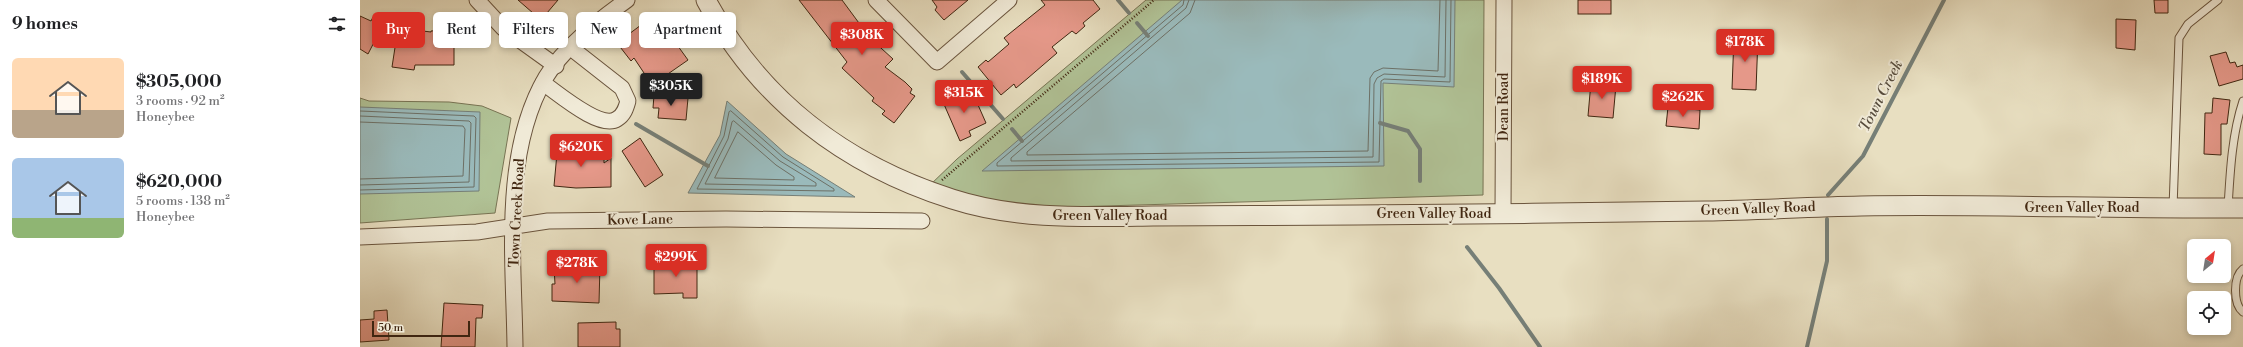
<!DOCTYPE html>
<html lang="en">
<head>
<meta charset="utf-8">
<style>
  :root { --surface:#fff; --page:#f6f6f6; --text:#202124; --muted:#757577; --accent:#d93025 }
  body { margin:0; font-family:"Libre Bodoni",serif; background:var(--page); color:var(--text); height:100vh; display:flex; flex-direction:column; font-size:15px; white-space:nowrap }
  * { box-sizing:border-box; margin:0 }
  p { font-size:13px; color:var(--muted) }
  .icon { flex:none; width:22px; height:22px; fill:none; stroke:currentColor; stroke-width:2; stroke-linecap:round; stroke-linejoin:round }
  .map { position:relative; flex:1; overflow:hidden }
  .side { display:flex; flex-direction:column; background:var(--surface); width:360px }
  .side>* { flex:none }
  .top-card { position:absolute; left:12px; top:12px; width:380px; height:36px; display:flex; gap:8px }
  .needle { width:26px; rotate:30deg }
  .controls { position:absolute; left:1827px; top:239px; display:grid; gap:8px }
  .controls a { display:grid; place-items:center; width:44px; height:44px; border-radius:6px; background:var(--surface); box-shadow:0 2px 6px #0003; font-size:20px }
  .scale { position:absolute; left:12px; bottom:10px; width:98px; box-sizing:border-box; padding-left:4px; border:2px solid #402611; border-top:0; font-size:11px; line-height:14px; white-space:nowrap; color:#402611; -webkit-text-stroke:3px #f0ead7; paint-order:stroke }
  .price { position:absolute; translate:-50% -34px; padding:0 9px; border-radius:4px; background:var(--accent); color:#fff; font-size:13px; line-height:26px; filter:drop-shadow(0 1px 2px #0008) }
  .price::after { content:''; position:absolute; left:50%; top:24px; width:12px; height:9px; margin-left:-6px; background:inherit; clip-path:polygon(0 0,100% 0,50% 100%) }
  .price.on { background:#222; color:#fff }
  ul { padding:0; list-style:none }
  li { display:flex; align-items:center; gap:12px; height:100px; padding:0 12px }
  li span { display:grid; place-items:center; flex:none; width:112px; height:80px; border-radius:6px; color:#555 }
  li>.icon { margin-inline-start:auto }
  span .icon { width:48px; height:48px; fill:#fffc; stroke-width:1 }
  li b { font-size:17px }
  h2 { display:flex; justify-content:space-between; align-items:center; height:48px; padding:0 12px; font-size:17px }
  .pill { padding:0 14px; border-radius:6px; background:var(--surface); box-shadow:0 2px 6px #0003; font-size:14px; line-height:36px }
  .pill.on { background:var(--accent); color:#fff }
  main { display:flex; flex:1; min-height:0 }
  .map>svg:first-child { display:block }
</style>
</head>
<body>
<main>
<section class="side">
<h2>9 homes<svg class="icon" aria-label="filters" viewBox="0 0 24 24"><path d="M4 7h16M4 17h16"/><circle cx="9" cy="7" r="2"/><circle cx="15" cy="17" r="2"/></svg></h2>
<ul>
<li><span style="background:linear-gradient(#ffd9b3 65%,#b9a48a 0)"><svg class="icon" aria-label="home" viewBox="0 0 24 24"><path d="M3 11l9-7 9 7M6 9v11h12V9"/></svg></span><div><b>$305,000</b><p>3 rooms · 92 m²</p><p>Honeybee</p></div></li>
<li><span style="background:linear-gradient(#a9c7e8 75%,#8fb573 0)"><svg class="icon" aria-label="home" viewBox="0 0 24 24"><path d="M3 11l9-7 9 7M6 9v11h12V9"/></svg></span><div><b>$620,000</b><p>5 rooms · 138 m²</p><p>Honeybee</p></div></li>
</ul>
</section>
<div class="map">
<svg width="1883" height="347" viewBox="0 0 1883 347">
  <rect width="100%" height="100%" fill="#e8dfc1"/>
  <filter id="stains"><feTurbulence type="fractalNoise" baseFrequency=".005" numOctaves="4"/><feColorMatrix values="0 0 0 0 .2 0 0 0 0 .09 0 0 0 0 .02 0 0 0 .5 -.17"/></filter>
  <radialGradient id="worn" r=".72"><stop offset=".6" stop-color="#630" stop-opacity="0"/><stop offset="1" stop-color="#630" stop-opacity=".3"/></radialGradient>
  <g fill="#b1c397" stroke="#787454">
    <path d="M786,0h338l-1,195 -483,14 -72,-22 29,-28z"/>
    <path d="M0,98l9,3 80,1 33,4 29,12 -16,95 -135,10z"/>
  </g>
  <g fill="#9ababb" stroke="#767f77">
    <path d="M822,0h273l-1,87 -71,-4 1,83 -402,5z"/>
    <path d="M367,101l59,53 69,43 -167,-4 32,-58z"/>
    <path d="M0,107l120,5 -1,79 -119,3z"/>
  </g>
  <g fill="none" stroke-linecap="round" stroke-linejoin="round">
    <g stroke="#6d7066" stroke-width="1">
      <path d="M824,0l-1,5 -186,158v3l382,-4 2,-81 3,-2 66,3 1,-82"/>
      <path d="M829,0l-3,8 -175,150v3l362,-4 1,-73 3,-6 7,-4 61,3 1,-77"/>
      <path d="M835,0l-5,13 -163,139v3l341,-4 2,-73 4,-6 9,-4 55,3 2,-71"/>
      <path d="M0,111l114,5 2,2 -2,69 -114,3"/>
      <path d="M371,111l52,46 51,32v2l-137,-2 27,-53 5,-24z"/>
      <path d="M0,116l109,5 2,2 -2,59 -109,3"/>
      <path d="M374,121l46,40 36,22v3l-111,-2 23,-45 4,-17z"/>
      <path d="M0,122l103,4 2,3 -2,47 -103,3"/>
      <path d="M378,132l38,33 18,12v3l-79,-2z"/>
    </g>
    <g stroke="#767f77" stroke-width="4">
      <path d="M758,0l11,13"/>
      <path d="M777,23l11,13"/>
      <path d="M602,72l41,47"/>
      <path d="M1020,123l28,8 12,18v32"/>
      <path d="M276,124l72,42"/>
      <path d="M652,129l10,12"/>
      <path d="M1468,195l35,-39 81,-156"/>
      <path d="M1107,247l32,41 41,59"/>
      <path d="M1447,347l20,-86v-42"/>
    </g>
  </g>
  <g fill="#e59889" stroke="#402611">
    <path d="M158,0h40l-17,20z"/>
    <path d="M439,0h43l28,38 23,21 -8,8 20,15 7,7 -2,4 5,3 -21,27 -12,-9 3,-3 -13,-10 2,-3 -32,-30 5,-6z"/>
    <path d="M572,0h36l-24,20 -9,-10 2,-3z"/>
    <path d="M681,0h52l7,9 -17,14 2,3 -9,8 -4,-3 -20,16 5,6 -29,25 -12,10 -2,-4 -13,11 -23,-28 8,-7 2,2 21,-18 -5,-6 41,-33z"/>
    <rect x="1218" y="0" width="33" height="14"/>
    <path d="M1794,0h14v13h-13z"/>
    <path d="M0,16l11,5 2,-4 11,6 -16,31 -8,-5z"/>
    <path d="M289,19l21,27 5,-4 13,18 -36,25 -18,-27 -3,3 -14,-18z"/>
    <path d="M1756,19l20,1 -1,30 -19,-2z"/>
    <path d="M38,28l33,4v-1l13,-1v6h10v29h-39l-1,5 -22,-3z"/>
    <path d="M1374,36l24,1 -2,53 -24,-1z"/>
    <path d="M1866,52l4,11 5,-1 2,5 6,-2v14l-24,7 -9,-30z"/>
    <path d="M1231,82l25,3 -3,33 -25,-2z"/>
    <path d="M611,89l15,34 -17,8 2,5 -11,5 -17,-39z"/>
    <path d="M294,95l34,3 -2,22 -28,-2 1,-10h-6z"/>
    <path d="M1853,98l17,2 -3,24h-6v31l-17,-1 1,-41h7z"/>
    <path d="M1308,107l32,3 -1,19 -33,-3z"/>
    <path d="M280,138l23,37 -18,12 -23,-36z"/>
    <path d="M198,142l22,4 -1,7 25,-1v11l7,-5v29l-35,1 -22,-2z"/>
    <path d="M304,261h33v37h-14v-5l-29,1v-30h10z"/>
    <path d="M203,265h37l-1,38 -47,-2v-17h3l-1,-17z"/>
    <path d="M84,303l39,2 -1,13h-6l-1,29h-34z"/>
    <path d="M27,310l2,30 -29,2v-22l14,-1v-8z"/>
    <path d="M256,322v7h4v18h-42v-24z"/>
  </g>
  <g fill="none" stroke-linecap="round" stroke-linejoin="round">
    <defs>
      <g id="service">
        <path d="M1813,208l6,-170 9,-14 30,-24"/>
        <path d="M1868,208c2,-35 4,-74 15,-107"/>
        <path d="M1883,269c-10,8 -10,35 0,43"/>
      </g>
      <g id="minor">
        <path d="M117,0l26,28 53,38"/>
        <path d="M516,0l61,62 72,-62"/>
        <path d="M183,83c15,10 57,47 74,36 7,-4 9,-11 11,-18l-6,-13 -51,-40"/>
        <path d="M1143,214l1,-214"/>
        <path d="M0,237l117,-5 71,-11 178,-2 196,2"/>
        <path d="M155,347c-1,-86 -14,-194 31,-270 18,-30 53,-57 81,-77"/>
      </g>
      <path id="tertiary" d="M346,0c53,100 139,165 246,199 65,21 133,18 201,17 68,0 136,-1 204,-1 116,-1 233,-2 349,-4 52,-1 103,-4 155,-5 127,-2 255,3 382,2"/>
    </defs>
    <use href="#service" stroke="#6a543d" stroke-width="9"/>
    <use href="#minor" stroke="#6a543d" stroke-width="17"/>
    <use href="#tertiary" stroke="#6a543d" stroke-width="21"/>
    <path stroke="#402611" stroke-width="2.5" stroke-dasharray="1 2" stroke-linecap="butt" d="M582,180l212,-180"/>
    <use href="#service" stroke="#f0ead7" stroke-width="7"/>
    <use href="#minor" stroke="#f0ead7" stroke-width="15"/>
    <use href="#tertiary" stroke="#f0ead7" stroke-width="19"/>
  </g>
  <g text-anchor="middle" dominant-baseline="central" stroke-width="4" stroke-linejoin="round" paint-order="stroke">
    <g font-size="14" fill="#402611" stroke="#f0ead7">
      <text transform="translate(1144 107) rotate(-90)">Dean Road</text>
      <text x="1722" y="208">Green Valley Road</text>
      <text transform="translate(1398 209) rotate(-2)">Green Valley Road</text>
      <text transform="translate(157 213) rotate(-87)">Town Creek Road</text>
      <text x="1074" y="214">Green Valley Road</text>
      <text x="750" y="216">Green Valley Road</text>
      <text transform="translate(280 220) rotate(-1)">Kove Lane</text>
    </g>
    <g font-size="15" font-style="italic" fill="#564b3c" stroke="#f0ead7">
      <text transform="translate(1521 96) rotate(-63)">Town Creek</text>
    </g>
  </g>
  <rect width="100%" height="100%" filter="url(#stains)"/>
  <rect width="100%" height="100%" fill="url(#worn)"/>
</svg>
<div class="controls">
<a><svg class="needle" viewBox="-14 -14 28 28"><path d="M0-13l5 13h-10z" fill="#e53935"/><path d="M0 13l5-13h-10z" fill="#757577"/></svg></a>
<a><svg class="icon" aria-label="locate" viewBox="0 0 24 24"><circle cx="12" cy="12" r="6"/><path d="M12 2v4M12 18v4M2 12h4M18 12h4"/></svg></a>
</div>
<div class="scale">50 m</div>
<b class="price" style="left:502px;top:56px">$308K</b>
<b class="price" style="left:1385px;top:63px">$178K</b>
<b class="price" style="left:1242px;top:100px">$189K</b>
<b class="price on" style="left:311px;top:107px">$305K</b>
<b class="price" style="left:604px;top:114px">$315K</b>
<b class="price" style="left:1323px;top:118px">$262K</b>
<b class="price" style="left:221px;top:168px">$620K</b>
<b class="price" style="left:316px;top:278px">$299K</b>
<b class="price" style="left:217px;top:284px">$278K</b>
<div class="top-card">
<a class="pill on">Buy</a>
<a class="pill">Rent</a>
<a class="pill">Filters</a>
<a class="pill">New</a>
<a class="pill">Apartment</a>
</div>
</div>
</main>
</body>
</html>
